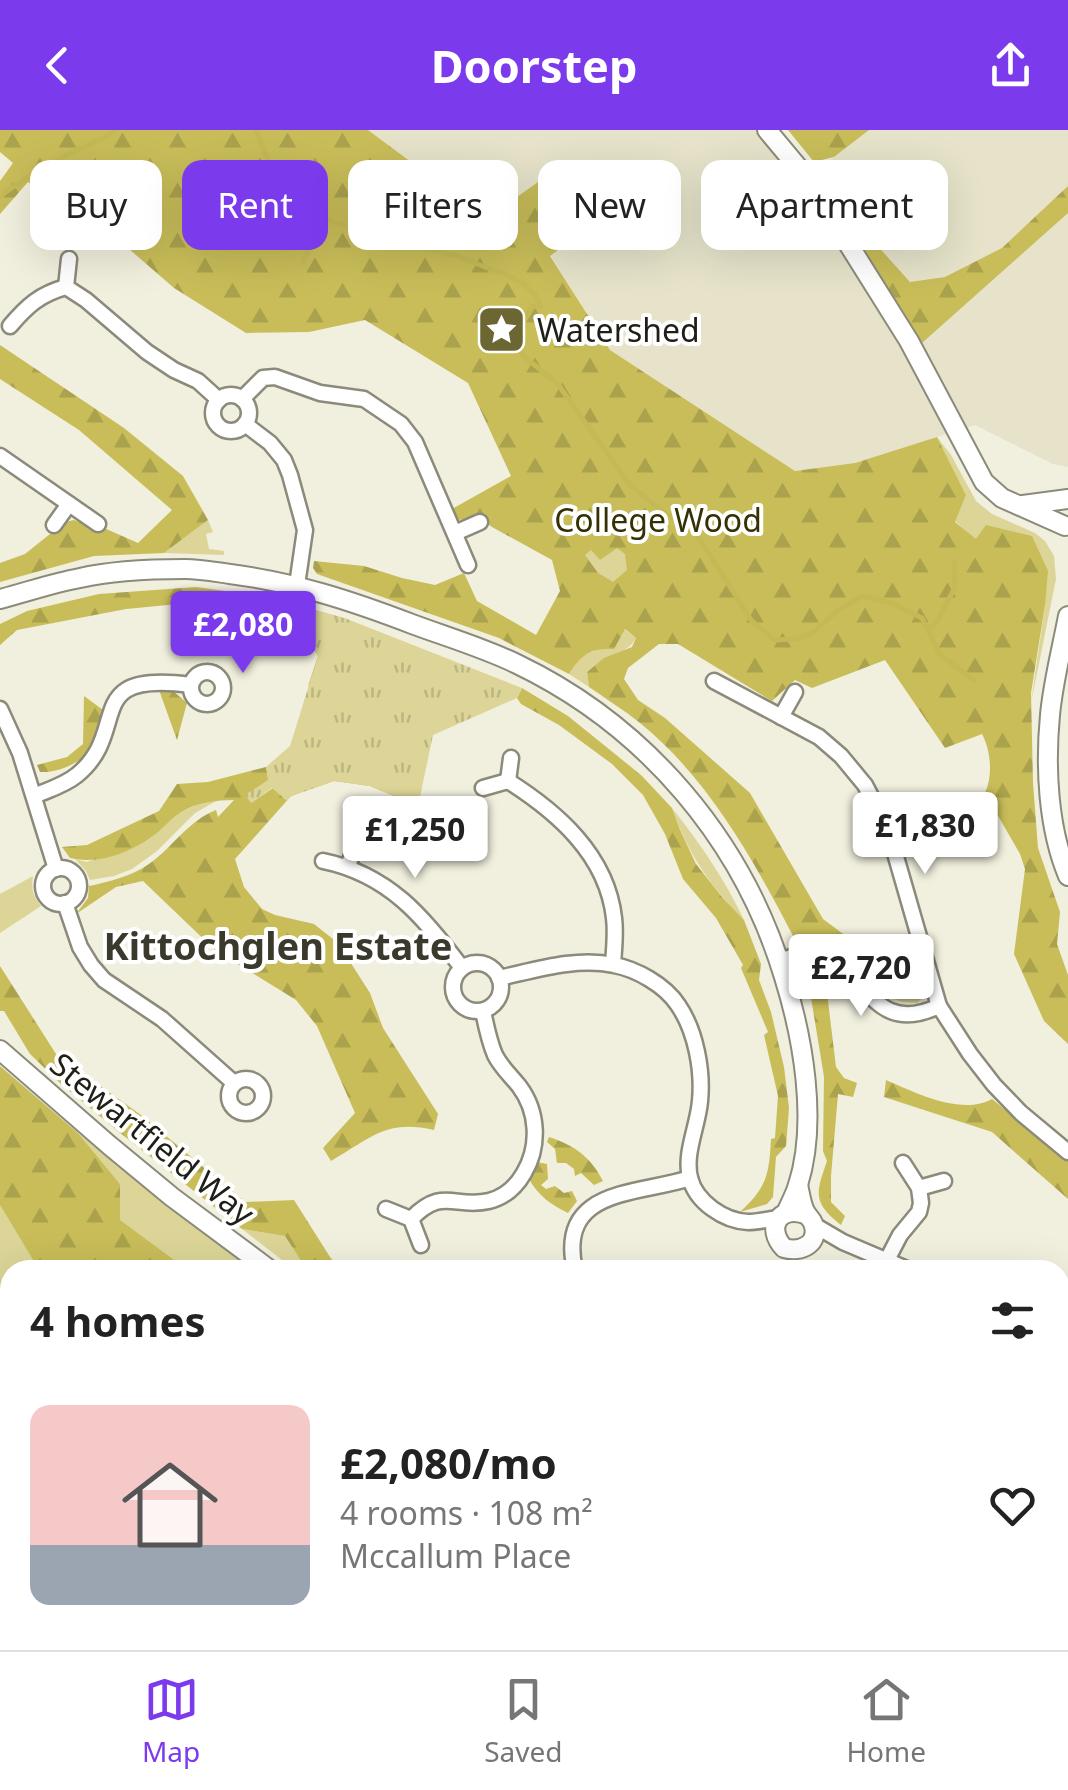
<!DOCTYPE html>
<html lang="en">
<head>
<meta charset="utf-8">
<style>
  :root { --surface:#fff; --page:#f2f2f2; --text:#222; --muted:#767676; --line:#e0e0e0; --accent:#7c3aed }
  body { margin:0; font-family:"Noto Sans",sans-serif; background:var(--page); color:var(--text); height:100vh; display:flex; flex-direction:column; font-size:38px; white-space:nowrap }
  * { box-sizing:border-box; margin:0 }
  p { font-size:32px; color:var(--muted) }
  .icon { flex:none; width:55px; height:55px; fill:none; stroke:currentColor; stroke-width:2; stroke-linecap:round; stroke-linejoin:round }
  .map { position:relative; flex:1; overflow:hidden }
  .side { position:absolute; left:0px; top:1130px; width:1070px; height:390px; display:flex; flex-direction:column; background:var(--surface); border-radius:30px 30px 0 0; box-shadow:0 10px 40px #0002 }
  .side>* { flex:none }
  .guide { position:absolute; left:30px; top:30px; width:1010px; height:90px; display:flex; gap:20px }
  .price { position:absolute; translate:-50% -85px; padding:0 22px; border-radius:10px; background:#fff; color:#222; font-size:32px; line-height:65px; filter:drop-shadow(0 2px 5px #0008) }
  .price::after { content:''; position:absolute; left:50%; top:60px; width:30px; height:22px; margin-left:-15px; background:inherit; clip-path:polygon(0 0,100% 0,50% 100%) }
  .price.on { background:var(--accent); color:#fff }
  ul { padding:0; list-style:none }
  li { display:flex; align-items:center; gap:30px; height:250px; padding:0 30px }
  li+li { border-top:2px solid var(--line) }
  li span { display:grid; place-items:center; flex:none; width:280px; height:200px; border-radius:20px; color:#555 }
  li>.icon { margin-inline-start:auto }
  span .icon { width:120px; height:120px; fill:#fffc; stroke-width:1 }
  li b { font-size:42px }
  h2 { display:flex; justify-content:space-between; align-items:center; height:120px; padding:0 30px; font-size:42px }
  .tag { padding:0 35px; border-radius:20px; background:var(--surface); box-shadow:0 10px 40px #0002; font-size:35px; line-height:90px }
  .tag.on { background:var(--accent); color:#fff }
  header { display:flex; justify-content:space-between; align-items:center; height:130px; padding:0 30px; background:var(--accent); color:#fff; font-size:45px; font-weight:700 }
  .menu { display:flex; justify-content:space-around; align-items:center; height:140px; border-top:2px solid var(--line); background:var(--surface); font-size:28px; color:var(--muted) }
  .menu a { display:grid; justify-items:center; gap:5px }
  .menu .on { color:var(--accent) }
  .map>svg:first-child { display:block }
</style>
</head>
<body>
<header><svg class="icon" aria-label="back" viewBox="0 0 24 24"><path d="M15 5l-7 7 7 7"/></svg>Doorstep<svg class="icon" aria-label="share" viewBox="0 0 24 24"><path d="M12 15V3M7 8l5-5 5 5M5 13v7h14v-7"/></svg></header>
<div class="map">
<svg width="1068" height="1520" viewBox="0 0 1068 1520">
  <defs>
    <pattern id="forest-firs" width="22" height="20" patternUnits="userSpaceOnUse" patternTransform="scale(2.5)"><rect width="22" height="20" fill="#c8bd59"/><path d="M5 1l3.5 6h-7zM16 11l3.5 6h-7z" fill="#aba24d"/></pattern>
    <pattern id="park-tufts" width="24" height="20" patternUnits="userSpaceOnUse" patternTransform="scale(2.5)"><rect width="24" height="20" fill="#dcd597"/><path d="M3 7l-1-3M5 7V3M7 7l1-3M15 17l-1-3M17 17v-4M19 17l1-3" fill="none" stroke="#bcb681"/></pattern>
  </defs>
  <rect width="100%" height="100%" fill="#f1efdd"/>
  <path fill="#e6e3ca" d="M368,0h399l40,48 62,-48h199v337l-15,-3 -78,-39 -120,38 -60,8 -185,-121 -60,-95 46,-33 -50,-45 -36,25 -76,-23z"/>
  <g fill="#dcd597">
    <path d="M937,307l14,18 25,46 16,13 43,19 10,8 9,15 2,23 -25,124 14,-98 -90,-84 11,-26z"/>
    <path d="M208,390l5,12 -7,2 3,15 15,2v4l-60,-2z"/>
    <path d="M624,499l12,9c-8,16 -35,20 -49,34l2,15 -20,-13 12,-18 21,-8z"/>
    <path d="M218,670l-23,13 -38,38 -25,18 -18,7 -24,4 -4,-9 -11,-12 12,3 67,-27 26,-23 17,-7z"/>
    <path d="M672,678c28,35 53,72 72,112 -33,-33 -57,-67 -72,-112z"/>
    <path d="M33,746c-2,13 0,20 8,30l-41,27v-39z"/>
    <path d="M909,811l15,49 -2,8 -5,5 -15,-1 -14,-5 6,-9 -24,-34z"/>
    <path d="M78,1003l176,137h-22l-12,-9c-2,1 -12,8 -14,9 -22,6 -69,-37 -87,-50l1,-36z"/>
    <path d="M0,1075l39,65h-29v86l-10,-8z"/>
    <path d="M242,1099l43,7 22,34h-12z"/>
    <path d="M10,1316v194h146l3,10h-159v-194z"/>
    <path d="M263,1510h207l-14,10h-183z"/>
  </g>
  <g fill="url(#forest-firs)">
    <path d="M0,0h368l66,49 76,23 35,-25 51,45 -46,34 60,94 185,121 60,-8 82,-26 29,58 -11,27 21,17 10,-14 46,11 16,35 -3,34 -14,88 2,90 5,65 22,64 -3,32 11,31v69l-24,-23 -30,-67 11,-85 -5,-15 -35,-61c8,-17 6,-42 -3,-59l-37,14 -60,-88 -73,28 -17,-8 -23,21 -94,-57h-19l-31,24 -4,11 14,21 27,18 85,75 73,126 54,40 17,29 -6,9 -53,-46 -42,-15c-40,-77 -85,-158 -153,-213 -16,-13 -34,-24 -51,-36l-2,-15 17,-14 28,-11 4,-9 -11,-9 -11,20c-24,-1 -32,5 -45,25l-70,-36 -182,-64 -4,-6 1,-7 50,5 38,12 33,7 29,-12 13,28 59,34 24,-44 -8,-31 -60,-33 -11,-9 -24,2 -5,-11 59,-33 -43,-93 -103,-63 -56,12 -63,1 -72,-45 -68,-59 -19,-14 -12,-2 -47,-31 -28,32v-33l13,-18 -13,-11z"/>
    <path d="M788,0h81l-35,27 -20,5z"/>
    <path d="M1068,56v27l-146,130 -77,-121 12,1 53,59 35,-5 57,-29z"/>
    <path d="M0,215l124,83 59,48 25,44 -44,33 -70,3 -94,26v-19l25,-9 40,-32 9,-2 21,9 9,-1 34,15 34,-33 -93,-80 -79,-51z"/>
    <path d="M196,457l72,10 79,22 4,21 -43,46 10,-30 -23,-38 -96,-16 -73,7 -109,21 -17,15v-21l27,-13 72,-17z"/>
    <path d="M522,558l46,28 73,59 31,33 8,22 16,34 26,33 22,23 17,44 -2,16 12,32 13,55 5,41 -3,38 -10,11 -3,40 -6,7 -27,8c27,-25 29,-37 31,-73l4,-1 3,-42 -14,-61 4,-3 -27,-64 2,-3 -27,-47 -33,-39 -18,-45 -22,-39 -31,-31 -53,-39 -38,-21 -4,-6z"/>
    <path d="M159,560h13l15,13 -10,37z"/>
    <path d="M84,566l19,14c-3,11 -6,29 -13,39 -10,15 -33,24 -50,23l-3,-7 30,-8 16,-13z"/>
    <path d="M380,634l38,42 -48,-20 -36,-5 -43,15 -56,63 9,28 18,22 13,6 39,9 24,19 32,50 13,35 55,86 -4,16c-48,-11 -63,8 -103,31l-8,-13 32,-35 -38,-87 -21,-26 -81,-50 -72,-69 -27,6 -40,27 12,-16 1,-12c19,-4 43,-10 60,-22 24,-17 39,-43 67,-54l2,7 16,-17c-18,0 -38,3 -53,12 -9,6 -16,14 -24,21 -25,19 -57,32 -87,25l-8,-11 25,-2 72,-34 18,-27 31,-2 58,-15 3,13 -18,23 22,-15z"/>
    <path d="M0,836l56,88 85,61 104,87 49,-2 36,57 11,13h-34l-22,-34 -43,-7 -123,-97 -59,-49 -30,-29 -26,-43h-4z"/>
    <path d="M815,836l9,2 12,99 8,11 13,5 -4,14 -15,-3 -7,82v26l14,14 -4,9c-29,-23 -25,-32 -14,-64l-4,-10 1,-74 -18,-110z"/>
    <path d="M0,936l78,67 42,51v36l54,40 22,10h-157l-39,-65z"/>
    <path d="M886,950c30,13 76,36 106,19l76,62v38l-76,-67 -108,-35z"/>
    <path d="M549,1007c25,8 42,20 54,44l-9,4 -13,-12 -6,3 -1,-7 -8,-6h-9l-2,-14 -8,-7z"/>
    <path d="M537,1032l10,2 1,15 -7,6 5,4 9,-3 9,7 8,-2 5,10 -9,12c-16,-8 -30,-17 -39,-34z"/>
    <path d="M1060,1483h8v37h-377l-11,-10h380z"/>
  </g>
  <g fill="url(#park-tufts)">
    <path d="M617,418l8,6 2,16 -14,12 -15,-9 -13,-18 6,-5 9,10z"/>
    <path d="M301,476l46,13 175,69 -5,10 -84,37 -15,71 -48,-20 -36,-5 -43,15 -4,5 -15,-13 -21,15 -6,-8 23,-15 -2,-13 24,-21 28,-90 -23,-38z"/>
  </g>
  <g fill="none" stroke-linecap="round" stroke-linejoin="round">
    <g stroke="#c4b955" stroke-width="5">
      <path d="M256,0l20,50 38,35 61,21 81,20 53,20 13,7 13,11 6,13 -9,-1 -11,20 1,29 35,28 73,102 36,29 26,13 59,93 23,20 22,-1 18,-7 23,-21 25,-15 29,7 31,15 18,37 34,25"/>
      <path d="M0,66c22,-16 47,-31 71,-43 16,-7 30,-13 45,-23"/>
      <path d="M313,104l5,-11 -4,-8"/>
      <path d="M303,132l6,-14"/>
      <path d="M928,500l9,-8 18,-35 -1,-24"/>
      <path d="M0,1511l14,9"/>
      <path d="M590,1520l3,-5 9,-5"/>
    </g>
    <defs>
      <g id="minor">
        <path d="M66,157l3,-28"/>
        <path d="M10,196c17,-20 30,-32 56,-39l20,13 61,52 27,18 24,11 21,19"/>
        <circle cx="231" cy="283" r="18"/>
        <path d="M242,269l21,-21 12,-1 45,16 44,6 37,25 14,18 53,123"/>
        <path d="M245,294l25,19 14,17 6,15 15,55 -8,55"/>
        <path d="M0,326l98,68"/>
        <path d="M54,395l15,-21"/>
        <path d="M455,403l25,-11"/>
        <circle cx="207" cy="558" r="16"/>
        <path d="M714,551l105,56 22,19 24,29 23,44 51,177 31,48 24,31 27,28 47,39"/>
        <path d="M0,579l20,44 36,116"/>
        <path d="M781,587l14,-25"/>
        <path d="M508,651c49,31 99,74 106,137 2,15 0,31 -1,46"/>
        <path d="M508,651l3,-23"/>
        <path d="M483,658l25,-7"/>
        <path d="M34,666c14,-6 31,-11 43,-21 55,-45 2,-105 114,-90"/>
        <path d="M323,731c65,13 101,56 139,107"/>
        <path d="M348,736l9,-24"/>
        <circle cx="61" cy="756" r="18"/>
        <path d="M65,773l15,44 11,18 13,15 58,39 72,64"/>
        <path d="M779,831c13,-4 25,-9 39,-6 49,9 51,84 121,51"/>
        <circle cx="477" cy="857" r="24"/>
        <path d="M499,848c37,-8 77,-21 115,-13 22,4 51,20 64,40 18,26 25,66 22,96 -2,25 -16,52 -10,77 6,24 34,43 58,44 10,0 21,-3 31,-4"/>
        <circle cx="246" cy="966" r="17"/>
        <path d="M919,1058l25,-7"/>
        <path d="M386,1079l25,10 10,26"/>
        <path d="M411,1089c32,-33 43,-10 78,-18 16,-4 27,-14 35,-28 16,-27 14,-62 -5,-87 -8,-10 -18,-19 -24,-31 -6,-14 -9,-29 -12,-44"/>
        <path d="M814,1095l29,17 66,28"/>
        <path d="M887,1130l13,-25 19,-23 2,-9 -2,-15 -16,-25"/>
        <path d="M575,1140c-19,-83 64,-75 115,-92"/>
        <path d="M0,1233l10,9"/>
        <path d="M1060,1279l8,7"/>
        <path d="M255,1510l11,10"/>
      </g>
      <g id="tertiary">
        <path d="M767,0l40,48 102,163 75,141 18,16 63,28"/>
        <path d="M1023,375l45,-6"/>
        <path d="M0,469c27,-7 53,-16 80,-21 34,-8 71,-9 105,-9 15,0 31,3 45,5 64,8 122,27 182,50 35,13 72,24 105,40 129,62 226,176 267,313 19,61 34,145 14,208 -3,10 -8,19 -12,28"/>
        <path d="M1068,486c-6,32 -15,66 -18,99 -5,52 -2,113 18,161"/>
        <path d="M0,920l109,95 63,52 98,73"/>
        <path d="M798,1055c2,8 3,17 6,24 2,6 7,9 9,14 8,21 -13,30 -29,25 -19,-20 -5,-43 21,-34"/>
        <path d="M1060,1430l8,1"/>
      </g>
    </defs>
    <use href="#minor" stroke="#8c8a7a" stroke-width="19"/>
    <use href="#tertiary" stroke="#8c8a7a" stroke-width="22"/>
    <use href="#minor" stroke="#fff" stroke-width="14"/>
    <use href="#tertiary" stroke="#fff" stroke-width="18"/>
  </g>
  <defs>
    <symbol id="sight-square" viewBox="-11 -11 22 22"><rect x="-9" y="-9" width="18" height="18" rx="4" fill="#6c6633" stroke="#fff"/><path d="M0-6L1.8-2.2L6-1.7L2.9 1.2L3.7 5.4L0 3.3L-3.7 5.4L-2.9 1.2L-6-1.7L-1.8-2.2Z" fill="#fff"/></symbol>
  </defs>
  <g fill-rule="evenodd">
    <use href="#sight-square" x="474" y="172" width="55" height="55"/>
  </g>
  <g text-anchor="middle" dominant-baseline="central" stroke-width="8" stroke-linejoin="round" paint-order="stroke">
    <g font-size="32" fill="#1f1f18" stroke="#fff" text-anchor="start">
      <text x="537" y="199">Watershed</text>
    </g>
    <g font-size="32" fill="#363105" stroke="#fff">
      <text x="658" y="389">College Wood</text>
    </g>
    <g font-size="32" fill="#1f1f18" stroke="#fff">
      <text transform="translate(153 1008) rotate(39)">Stewartfield Way</text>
    </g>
    <g font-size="38" font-weight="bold" fill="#3b392b" stroke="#fff">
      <text x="278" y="815">Kittochglen Estate</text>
    </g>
  </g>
</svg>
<b class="price on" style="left:243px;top:546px">£2,080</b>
<b class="price" style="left:925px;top:747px">£1,830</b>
<b class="price" style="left:415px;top:751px">£1,250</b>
<b class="price" style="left:861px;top:889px">£2,720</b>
<div class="guide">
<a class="tag">Buy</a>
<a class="tag on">Rent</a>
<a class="tag">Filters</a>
<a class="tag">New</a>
<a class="tag">Apartment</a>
</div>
<section class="side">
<h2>4 homes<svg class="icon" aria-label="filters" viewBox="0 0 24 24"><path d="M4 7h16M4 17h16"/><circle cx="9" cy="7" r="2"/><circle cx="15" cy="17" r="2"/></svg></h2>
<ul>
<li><span style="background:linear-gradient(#f6c9c9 70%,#9aa5b1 0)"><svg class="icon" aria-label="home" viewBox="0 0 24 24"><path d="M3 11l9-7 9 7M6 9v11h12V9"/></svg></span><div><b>£2,080/mo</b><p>4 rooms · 108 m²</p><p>Mccallum Place</p></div><svg class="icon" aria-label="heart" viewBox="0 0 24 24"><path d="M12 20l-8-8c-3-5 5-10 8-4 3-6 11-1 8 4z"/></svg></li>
</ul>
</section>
</div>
<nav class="menu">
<a class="on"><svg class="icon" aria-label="map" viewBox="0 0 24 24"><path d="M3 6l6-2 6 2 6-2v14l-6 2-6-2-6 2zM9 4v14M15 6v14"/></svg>Map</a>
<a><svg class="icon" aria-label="saved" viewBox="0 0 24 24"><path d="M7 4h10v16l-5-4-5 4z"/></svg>Saved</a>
<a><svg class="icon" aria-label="home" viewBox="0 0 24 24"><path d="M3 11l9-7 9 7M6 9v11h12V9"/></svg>Home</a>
</nav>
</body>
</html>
